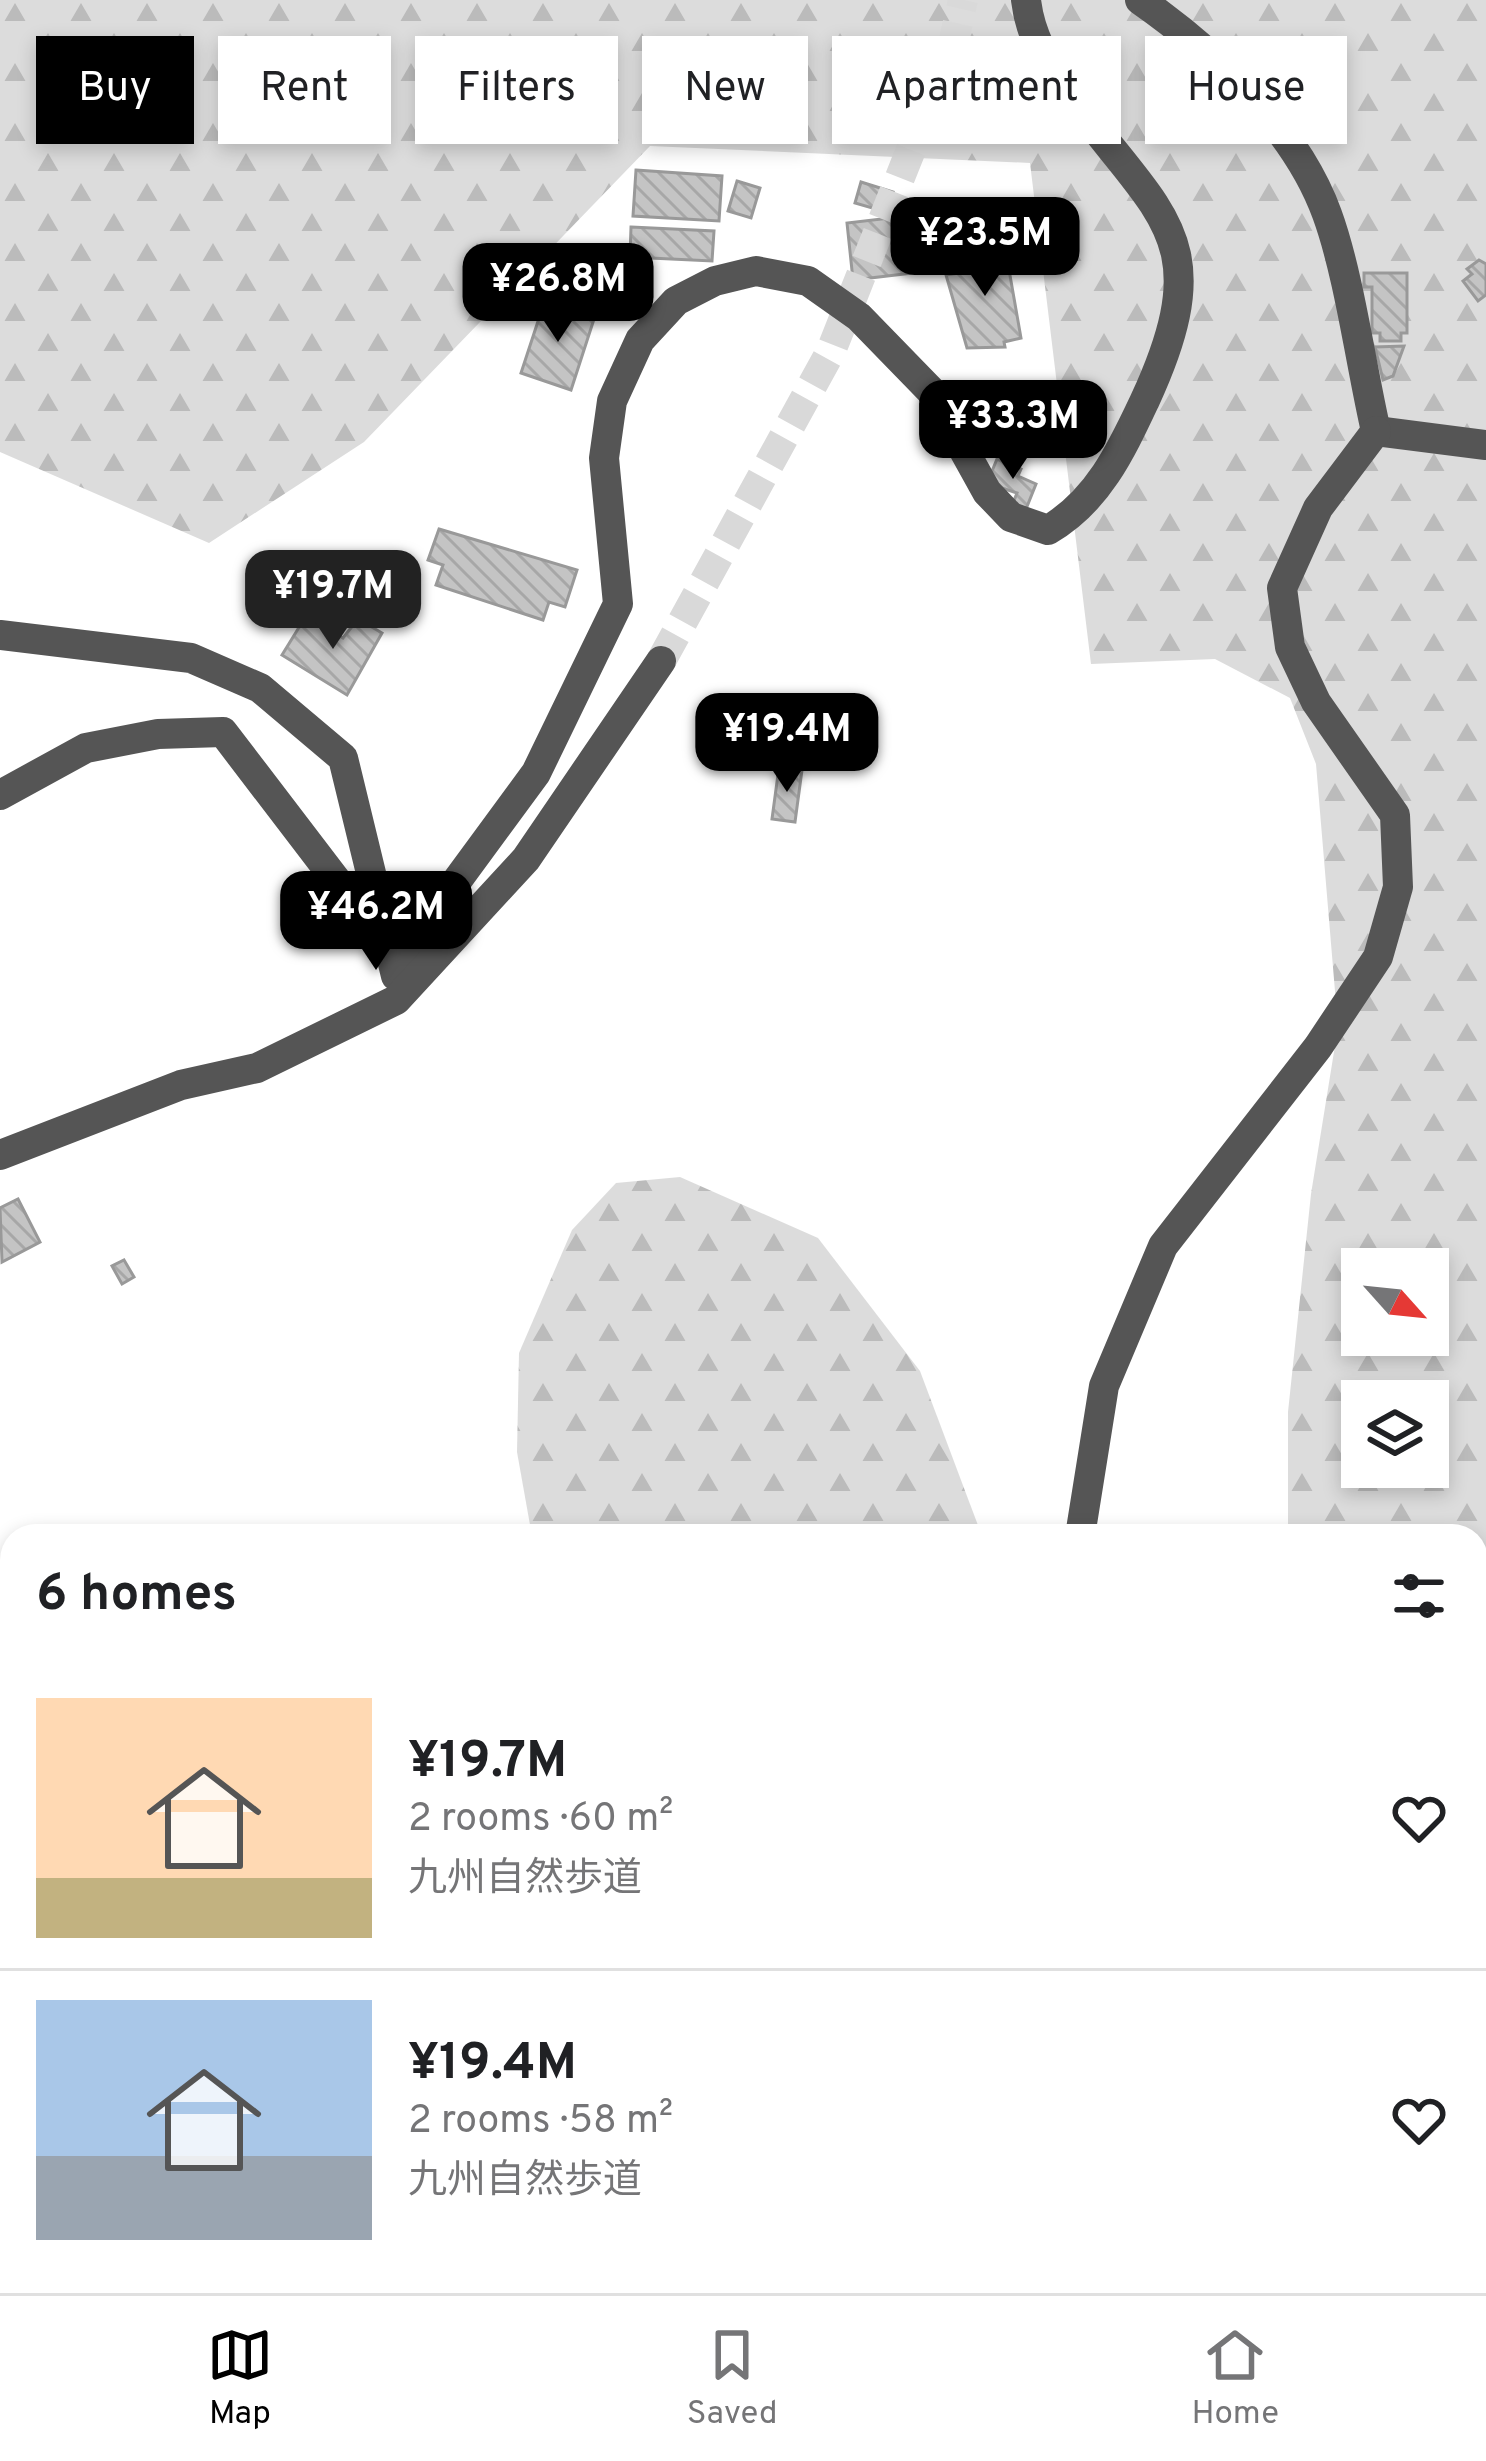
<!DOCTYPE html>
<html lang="en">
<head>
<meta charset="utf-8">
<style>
  :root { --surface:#fff; --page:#f2f2f2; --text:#202124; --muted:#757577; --line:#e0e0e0; --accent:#000 }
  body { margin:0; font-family:Overpass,"Noto Sans JP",sans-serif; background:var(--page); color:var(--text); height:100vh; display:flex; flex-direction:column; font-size:45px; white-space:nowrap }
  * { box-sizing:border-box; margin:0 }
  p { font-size:39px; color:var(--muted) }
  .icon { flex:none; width:66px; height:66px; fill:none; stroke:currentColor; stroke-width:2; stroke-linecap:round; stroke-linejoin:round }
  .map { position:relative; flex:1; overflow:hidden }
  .sheet { position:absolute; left:0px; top:1524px; width:1488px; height:771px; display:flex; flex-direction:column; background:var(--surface); border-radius:36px 36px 0 0; box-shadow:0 6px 18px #0003 }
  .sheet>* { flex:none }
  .guide { position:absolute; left:36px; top:36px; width:1416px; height:108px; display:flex; gap:24px }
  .needle { width:78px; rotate:117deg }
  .controls { position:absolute; left:1341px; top:1248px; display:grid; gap:24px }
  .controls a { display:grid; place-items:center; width:108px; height:108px; border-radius:0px; background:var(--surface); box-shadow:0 6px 18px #0003; font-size:60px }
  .price { position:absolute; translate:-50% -102px; padding:0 27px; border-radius:24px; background:var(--accent); color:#fff; font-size:39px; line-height:78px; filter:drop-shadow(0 3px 6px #0008) }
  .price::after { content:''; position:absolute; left:50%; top:72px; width:36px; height:27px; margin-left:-18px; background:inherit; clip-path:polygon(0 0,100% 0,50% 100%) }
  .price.selected { background:#222; color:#fff }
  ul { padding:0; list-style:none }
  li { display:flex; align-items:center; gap:36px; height:300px; padding:0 36px }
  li+li { border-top:3px solid var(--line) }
  li span { display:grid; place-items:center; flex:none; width:336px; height:240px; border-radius:0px; color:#555 }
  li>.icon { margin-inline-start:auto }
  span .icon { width:144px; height:144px; fill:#fffc; stroke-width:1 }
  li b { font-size:51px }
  h2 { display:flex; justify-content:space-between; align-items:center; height:144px; padding:0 36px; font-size:51px }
  .pill { padding:0 42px; border-radius:0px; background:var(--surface); box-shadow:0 6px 18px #0003; font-size:42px; line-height:108px }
  .pill.selected { background:var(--accent); color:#fff }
  .tab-bar { display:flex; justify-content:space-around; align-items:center; height:168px; border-top:3px solid var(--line); background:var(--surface); font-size:33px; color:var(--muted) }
  .tab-bar a { display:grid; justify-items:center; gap:6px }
  .tab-bar .selected { color:var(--accent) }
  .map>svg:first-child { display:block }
</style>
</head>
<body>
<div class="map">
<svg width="1486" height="2293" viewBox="0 0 1486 2293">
  <defs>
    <pattern id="forest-firs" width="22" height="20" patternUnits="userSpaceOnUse" patternTransform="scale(3)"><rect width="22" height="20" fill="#dcdcdc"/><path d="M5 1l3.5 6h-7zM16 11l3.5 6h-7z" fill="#bbb"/></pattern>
    <pattern id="building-back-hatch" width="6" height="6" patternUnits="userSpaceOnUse" patternTransform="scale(3)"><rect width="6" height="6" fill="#c4c4c4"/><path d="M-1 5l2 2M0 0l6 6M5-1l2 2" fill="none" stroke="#a7a7a7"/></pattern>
  </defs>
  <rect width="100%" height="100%" fill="#fff"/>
  <g fill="url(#forest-firs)" fill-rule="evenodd">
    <path d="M0,0h1486v2293h-586l-15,-10h591v-747h-188v-124l23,-218 27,-167 -22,-263 -26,-66 -75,-39 -124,5 -61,-501 -380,-17 -286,296 -155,101 -209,-91zM1362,1269h66v66h-66zM1362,1401h66v66h-66z"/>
    <path d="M680,1177l138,61 102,133 62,165h-450l-15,-84 2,-99 53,-123 44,-47z"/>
  </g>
  <g fill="url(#building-back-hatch)" stroke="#999" stroke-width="3">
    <path d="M636,170l86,6 -3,45 -86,-5z"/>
    <path d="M737,181l23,7 -9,30 -23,-7z"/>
    <path d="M861,182l32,10 -7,20 -31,-9z"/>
    <path d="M941,212l11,2 5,36 -12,2 2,17 -94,11 -6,-57z"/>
    <path d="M631,227l83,4 -2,30 -82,-4z"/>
    <path d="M1005,247l16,91 -17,4 1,5 -38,1 -21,-73 13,-2 -3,-17z"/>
    <path d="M1479,260l7,4v31l-8,6 -15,-20 9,-7 -5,-5z"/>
    <path d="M1364,273h43v60h-6v8h-21v-8h-8v-46h-8z"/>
    <path d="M545,300l50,16 -24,74 -50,-17z"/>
    <path d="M1404,346l-11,30 -10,4 -8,-33z"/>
    <path d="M997,459l24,10 -3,7 18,8 -10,25 -13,-6 4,-10 -21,-7 -6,-10z"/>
    <path d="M439,529l138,41 -12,37 -16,-5 -6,18 -107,-35 7,-20 -15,-5z"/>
    <path d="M306,616l37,22 15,-19 24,14 -35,62 -65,-40z"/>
    <path d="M779,767l23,3 -7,52 -23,-3z"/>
    <path d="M18,1199l22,43 -38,20 -2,-54z"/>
    <path d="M124,1260l10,17 -12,7 -10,-18z"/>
    <path d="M108,2283h23l9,10h-43z"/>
    <path d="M494,2283h66v1l-19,9h-42z"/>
  </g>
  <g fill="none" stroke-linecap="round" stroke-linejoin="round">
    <path stroke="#d9d9d9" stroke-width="30" stroke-dasharray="30 15" stroke-linecap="butt" d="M661,661l170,-310 122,-307 10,-44"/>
    <g stroke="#555" stroke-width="30">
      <path d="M1140,0c73,51 156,128 187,214 22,60 34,152 49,217"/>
      <path d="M1376,431l110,14"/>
      <path d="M0,635l191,23 69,30 83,70 53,218"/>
      <path d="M0,795l86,-47 72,-14 65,-2 126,165 34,23"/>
      <path d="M395,965l141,-192 82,-169 -14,-146 8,-57 28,-61 36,-39 39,-20 41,-10 52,10 51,36 72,74 56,101 24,25 37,13c50,-29 73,-79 97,-130 76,-165 12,-184 -78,-309 -21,-28 -37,-56 -41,-91"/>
      <path d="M0,1155l181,-70 76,-17 139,-68 130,-141 135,-198"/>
      <path d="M1080,1536l24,-150 59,-140 155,-199 60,-90 20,-70 -3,-72 -79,-113 -26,-55 -8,-59 36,-80 58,-77"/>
      <path d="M335,2283l28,10"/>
      <path d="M294,2293l12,-10"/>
      <path d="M1005,2293l5,-10"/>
    </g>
  </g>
</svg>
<div class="controls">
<a><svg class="needle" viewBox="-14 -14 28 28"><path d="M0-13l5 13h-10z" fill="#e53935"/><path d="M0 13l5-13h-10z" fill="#757577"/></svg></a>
<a><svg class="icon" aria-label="layers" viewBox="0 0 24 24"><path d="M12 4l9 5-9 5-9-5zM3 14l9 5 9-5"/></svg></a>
</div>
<b class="price" style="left:985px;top:299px">¥23.5M</b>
<b class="price" style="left:558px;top:345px">¥26.8M</b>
<b class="price" style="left:1013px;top:482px">¥33.3M</b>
<b class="price selected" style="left:333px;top:652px">¥19.7M</b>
<b class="price" style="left:787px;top:795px">¥19.4M</b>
<b class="price" style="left:376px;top:973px">¥46.2M</b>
<div class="guide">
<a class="pill selected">Buy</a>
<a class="pill">Rent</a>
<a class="pill">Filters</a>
<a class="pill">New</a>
<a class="pill">Apartment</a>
<a class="pill">House</a>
</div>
<section class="sheet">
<h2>6 homes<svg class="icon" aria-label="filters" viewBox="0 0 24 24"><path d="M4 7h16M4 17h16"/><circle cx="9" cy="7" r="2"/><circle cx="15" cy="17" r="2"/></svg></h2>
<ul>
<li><span style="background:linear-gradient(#ffd9b3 75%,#c2b280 0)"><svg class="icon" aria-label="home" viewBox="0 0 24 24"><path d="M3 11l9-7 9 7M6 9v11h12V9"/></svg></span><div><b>¥19.7M</b><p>2 rooms · 60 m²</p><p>九州自然歩道</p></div><svg class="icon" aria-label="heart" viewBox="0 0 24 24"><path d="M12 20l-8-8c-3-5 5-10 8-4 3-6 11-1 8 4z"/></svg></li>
<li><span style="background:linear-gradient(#a9c7e8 65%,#9aa5b1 0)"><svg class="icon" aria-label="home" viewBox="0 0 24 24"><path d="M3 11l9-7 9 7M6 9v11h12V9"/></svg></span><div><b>¥19.4M</b><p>2 rooms · 58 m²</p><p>九州自然歩道</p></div><svg class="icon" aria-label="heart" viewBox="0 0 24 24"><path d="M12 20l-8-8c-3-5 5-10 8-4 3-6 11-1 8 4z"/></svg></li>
</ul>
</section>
</div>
<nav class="tab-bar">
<a class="selected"><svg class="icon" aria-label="map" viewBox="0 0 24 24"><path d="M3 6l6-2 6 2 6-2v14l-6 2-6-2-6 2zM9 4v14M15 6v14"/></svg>Map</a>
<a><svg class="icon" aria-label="saved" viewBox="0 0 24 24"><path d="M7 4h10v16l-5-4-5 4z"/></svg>Saved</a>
<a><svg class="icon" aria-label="home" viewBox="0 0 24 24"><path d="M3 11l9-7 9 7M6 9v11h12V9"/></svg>Home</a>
</nav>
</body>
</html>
